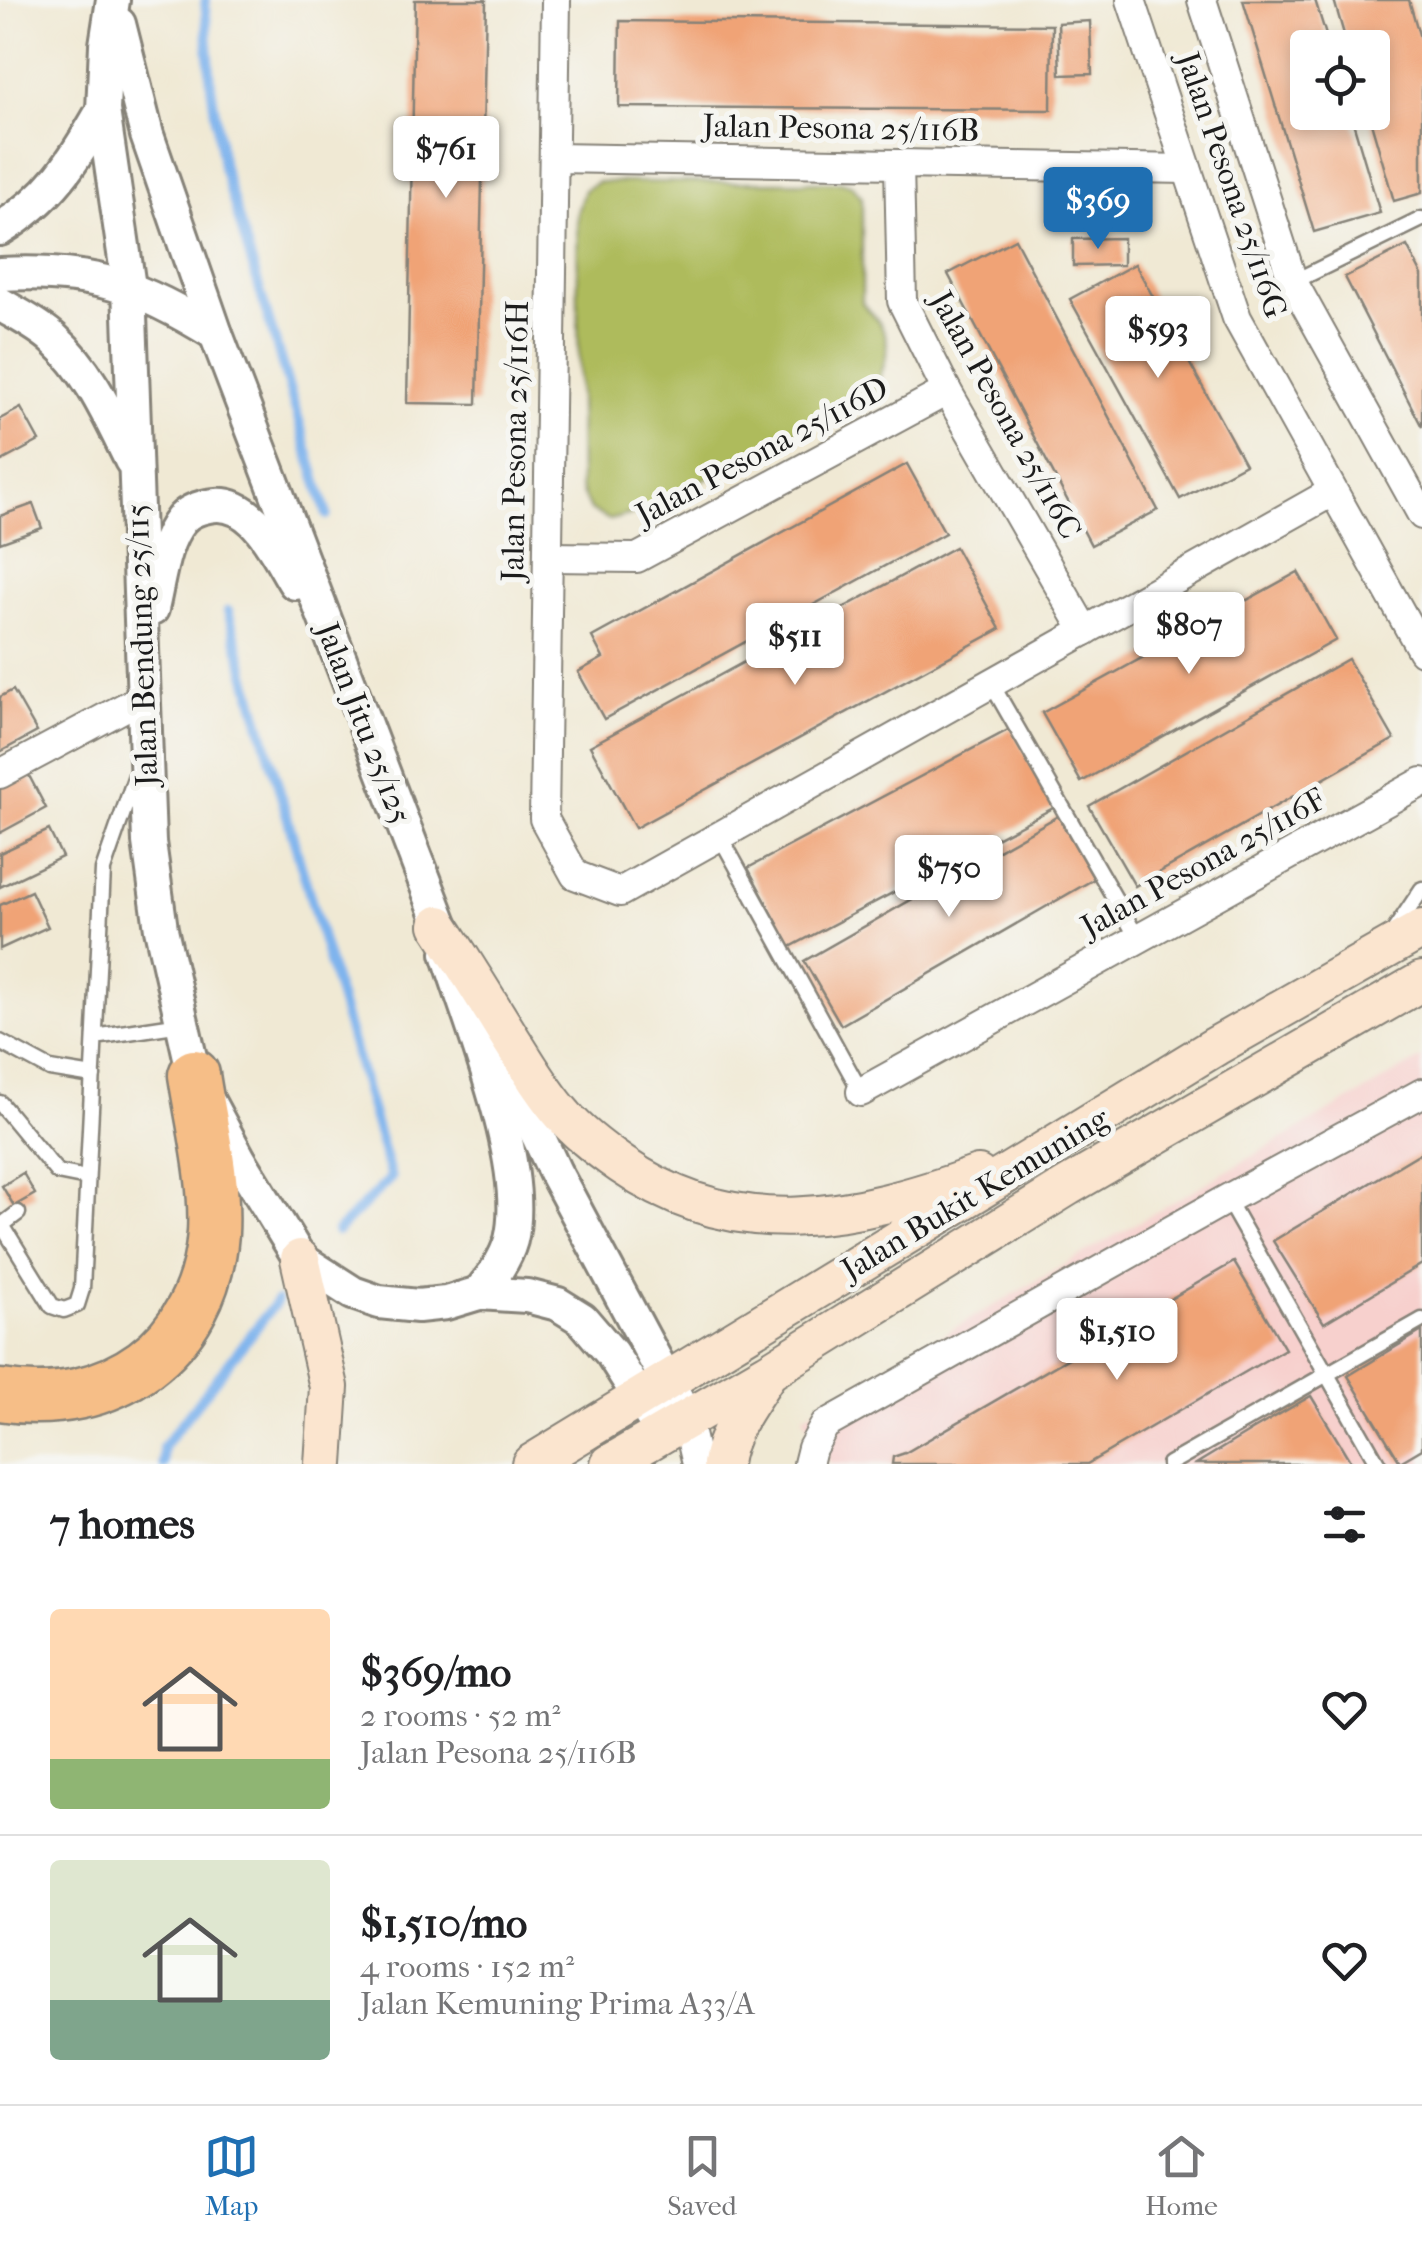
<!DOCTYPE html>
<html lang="en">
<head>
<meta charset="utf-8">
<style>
  :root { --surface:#fff; --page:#f2f2f2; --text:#202124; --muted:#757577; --line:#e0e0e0; --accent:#1f6fb2 }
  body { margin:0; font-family:"IM FELL French Canon",serif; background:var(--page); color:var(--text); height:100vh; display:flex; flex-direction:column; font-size:38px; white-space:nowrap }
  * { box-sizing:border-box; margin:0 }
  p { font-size:32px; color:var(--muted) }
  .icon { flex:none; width:55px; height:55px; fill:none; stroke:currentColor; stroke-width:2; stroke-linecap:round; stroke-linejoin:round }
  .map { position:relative; height:1464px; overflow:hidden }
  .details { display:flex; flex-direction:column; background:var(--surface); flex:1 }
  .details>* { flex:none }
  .controls { position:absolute; left:1290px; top:30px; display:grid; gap:20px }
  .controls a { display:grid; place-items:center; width:100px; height:100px; border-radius:10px; background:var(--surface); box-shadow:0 5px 15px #0003; font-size:50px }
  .price { position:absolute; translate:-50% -85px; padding:0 22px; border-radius:10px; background:#fff; color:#222; font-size:32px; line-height:65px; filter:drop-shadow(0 2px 5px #0008) }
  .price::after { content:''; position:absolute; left:50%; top:60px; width:30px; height:22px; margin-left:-15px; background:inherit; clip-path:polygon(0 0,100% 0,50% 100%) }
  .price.active { background:var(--accent); color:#fff }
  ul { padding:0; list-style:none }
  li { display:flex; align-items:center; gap:30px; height:250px; padding:0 50px }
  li+li { border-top:2px solid var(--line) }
  li span { display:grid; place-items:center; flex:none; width:280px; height:200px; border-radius:10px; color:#555 }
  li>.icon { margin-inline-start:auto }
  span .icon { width:120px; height:120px; fill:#fffc; stroke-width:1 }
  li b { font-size:42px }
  h2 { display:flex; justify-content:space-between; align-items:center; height:120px; padding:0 50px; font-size:42px }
  .tab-bar { display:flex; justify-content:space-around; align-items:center; height:140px; border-top:2px solid var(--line); background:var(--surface); font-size:28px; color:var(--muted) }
  .tab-bar a { display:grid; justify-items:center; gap:5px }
  .tab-bar .active { color:var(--accent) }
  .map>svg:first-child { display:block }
</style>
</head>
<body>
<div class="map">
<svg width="1422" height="1464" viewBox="0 0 1422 1464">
  <rect width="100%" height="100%" fill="#f6f6f2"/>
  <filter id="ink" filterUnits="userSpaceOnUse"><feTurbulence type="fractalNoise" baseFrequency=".01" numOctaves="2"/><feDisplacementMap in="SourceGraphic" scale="20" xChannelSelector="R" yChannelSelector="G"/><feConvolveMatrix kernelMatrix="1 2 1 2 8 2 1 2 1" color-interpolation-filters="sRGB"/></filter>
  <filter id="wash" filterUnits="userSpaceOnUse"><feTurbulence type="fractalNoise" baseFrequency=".0048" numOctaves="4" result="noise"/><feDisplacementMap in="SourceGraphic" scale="40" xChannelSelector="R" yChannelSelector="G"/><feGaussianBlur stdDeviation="2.25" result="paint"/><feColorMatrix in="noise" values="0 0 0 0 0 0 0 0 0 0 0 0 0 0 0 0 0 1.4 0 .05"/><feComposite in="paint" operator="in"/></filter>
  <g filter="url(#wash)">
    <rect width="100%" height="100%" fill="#f0e9d4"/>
    <path fill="#f7d0cd" d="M1422,1058v406h-591l-28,-48z"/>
    <path fill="#aebb5c" stroke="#656c3c" stroke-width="2.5" d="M598,182h244l11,4 9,12v105c32,32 29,44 14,85l-230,122 -36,10 -20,-10 -10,-22 -3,-275 7,-23z"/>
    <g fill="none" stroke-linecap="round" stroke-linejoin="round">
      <g stroke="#7fb4ed" stroke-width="10">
        <path d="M205,0l6,85 12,82 104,348"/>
        <path d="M228,611l163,567 -54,53"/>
        <path d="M163,1464v-17l114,-146"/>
      </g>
    </g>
    <g id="blocks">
      <g fill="#f0a376">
        <path d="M415,0h71l-9,404 -70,-1z"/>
        <path d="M1243,0h72l15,48h-22v64h42l30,101 -66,19z"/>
        <path d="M1334,0h75l13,45v148l-28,8 -26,-89h4v-64h-24z"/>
        <path d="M620,21l432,4 -1,85 -432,-3z"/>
        <path d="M1090,21l2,53 -32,1 -2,-52z"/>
        <path d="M1123,238v27l-50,1v-27z"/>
        <path d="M1015,239l143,271 -67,35 -143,-271z"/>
        <path d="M1407,246l15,29v152l-77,-150z"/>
        <path d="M1135,264l110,200 -65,35 -110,-200z"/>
        <path d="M21,408l18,33 -39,21v-43z"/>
        <path d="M907,464l38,69 -341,186 -26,-47 25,-14 -11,-21z"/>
        <path d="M33,504l9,24 -42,15v-27z"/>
        <path d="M955,547l45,82 -365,199 -45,-82z"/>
        <path d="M1298,572l38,68 -255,142 -39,-69z"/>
        <path d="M1348,659l46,80 -259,147 -46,-80z"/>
        <path d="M13,690l24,42 -37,20v-55z"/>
        <path d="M1012,728l43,79 -265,140 -42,-79z"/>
        <path d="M25,768l21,40 -46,25v-52z"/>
        <path d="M1058,816l36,63 -253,146 -37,-64z"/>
        <path d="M49,830l13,27 -62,30v-34z"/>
        <path d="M31,891l17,36 -48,22v-44z"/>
        <path d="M1422,1152v112l-98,59 -51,-82z"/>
        <path d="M23,1173l12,21 -21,12 -12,-20z"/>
        <path d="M1234,1262l51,87 -198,115h-195l1,-7 12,-4z"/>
        <path d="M1422,1331v118l-22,13 -52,-86z"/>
        <path d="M1311,1396l41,68h-156l56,-34z"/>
      </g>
    </g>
  </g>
  <g filter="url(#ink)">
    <use href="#blocks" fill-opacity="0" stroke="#868278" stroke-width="2.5"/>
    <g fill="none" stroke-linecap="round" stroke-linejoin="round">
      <defs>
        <g id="service">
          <path d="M1293,282l129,-63"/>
          <path d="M991,683l147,256"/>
          <path d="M720,836l141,256"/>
          <path d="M1392,934l30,-45"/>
          <path d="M95,1037l86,-13"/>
          <path d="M0,1042l50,27 43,7"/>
          <path d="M0,1103l57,69 30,6"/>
          <path d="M1227,1199l151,265"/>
          <path d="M18,1213l-16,12 50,81 12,4 13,-5 5,-16 21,-419 33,-95"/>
          <path d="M1169,1464l253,-144"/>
        </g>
        <g id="minor">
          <path d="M556,0l-12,819 31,56 45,17 712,-400"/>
          <path d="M1131,0l106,318 185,333"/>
          <path d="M1202,0l91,282 129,233"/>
          <path d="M554,158l633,11"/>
          <path d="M899,164l3,137 45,90 138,240"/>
          <path d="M548,557l89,1 310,-167"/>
          <path d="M0,774l142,-76"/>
          <path d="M861,1092l561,-310"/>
          <path d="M686,1417l11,47"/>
          <path d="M808,1464l4,-16 13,-23 402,-226 195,-106"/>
        </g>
        <g id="tertiary">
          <path d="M113,0l-7,45 -3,65 26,177 20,555 12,87 33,146 45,84 61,100 53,34 26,9 39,4 28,-3 33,-10 48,3 31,8 24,15 30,35 50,79"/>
          <path d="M119,24l28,111 69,199 234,613"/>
          <path d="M0,229c51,-31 74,-68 103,-119"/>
          <path d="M0,274c92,-5 139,12 216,60"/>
          <path d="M0,304c18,11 39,21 54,35 36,32 56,79 77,121"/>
          <path d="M152,609c7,-28 10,-66 29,-89 6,-8 17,-12 27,-14 45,-10 68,47 87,77"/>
          <path d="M448,953c23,74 81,213 63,287 -6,21 -18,36 -32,53"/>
          <path d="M487,1027l68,145 131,245"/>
        </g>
        <g id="secondary">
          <path d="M439,925c25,38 49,77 73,116 16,25 32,53 52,75 16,19 38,35 58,49 115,80 233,54 356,10"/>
          <path d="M300,1259l29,128 -5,77"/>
          <path d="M531,1464l685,-418 206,-117"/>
          <path d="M610,1464l158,-92 300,-186 354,-205"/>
          <path d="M722,1464c4,-33 28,-63 45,-90"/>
        </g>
        <path id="motorway" d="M0,1395c110,18 204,-46 213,-162 3,-52 -11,-106 -19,-158"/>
      </defs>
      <use href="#service" stroke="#868278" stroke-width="19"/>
      <use href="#minor" stroke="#868278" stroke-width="32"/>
      <use href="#tertiary" stroke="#868278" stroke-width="38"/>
      <use href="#secondary" stroke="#868278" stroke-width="42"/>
      <use href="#motorway" stroke="#868278" stroke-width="55"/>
      <use href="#service" stroke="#fff" stroke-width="14"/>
      <use href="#minor" stroke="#fff" stroke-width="28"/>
      <use href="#tertiary" stroke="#fff" stroke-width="32"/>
      <use href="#secondary" stroke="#fbe5cf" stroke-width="38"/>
      <use href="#motorway" stroke="#f6be87" stroke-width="50"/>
    </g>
  </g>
  <g text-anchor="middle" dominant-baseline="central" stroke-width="10" stroke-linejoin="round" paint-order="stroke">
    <g font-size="32" fill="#1c1c1c" stroke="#f6f6f2">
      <text transform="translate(841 128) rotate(1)">Jalan Pesona 25/116B</text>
      <text transform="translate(1232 185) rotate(71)">Jalan Pesona 25/116G</text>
      <text transform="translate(1006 415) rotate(61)">Jalan Pesona 25/116C</text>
      <text transform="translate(515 441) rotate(-89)">Jalan Pesona 25/116H</text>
      <text transform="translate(762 451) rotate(-28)">Jalan Pesona 25/116D</text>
      <text transform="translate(142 645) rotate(-92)">Jalan Bendung 25/115</text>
      <text transform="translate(364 723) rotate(69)">Jalan Jitu 25/125</text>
      <text transform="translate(1203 863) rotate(-29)">Jalan Pesona 25/116F</text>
      <text transform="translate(975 1194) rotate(-31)">Jalan Bukit Kemuning</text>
    </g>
  </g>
</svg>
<div class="controls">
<a><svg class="icon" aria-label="locate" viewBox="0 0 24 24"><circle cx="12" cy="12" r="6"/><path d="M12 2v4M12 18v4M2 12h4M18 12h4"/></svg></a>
</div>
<b class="price" style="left:446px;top:201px">$761</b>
<b class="price active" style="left:1098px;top:252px">$369</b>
<b class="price" style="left:1158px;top:381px">$593</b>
<b class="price" style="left:1189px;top:677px">$807</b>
<b class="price" style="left:795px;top:688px">$511</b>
<b class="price" style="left:949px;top:920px">$750</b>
<b class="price" style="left:1117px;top:1383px">$1,510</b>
</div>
<section class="details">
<h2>7 homes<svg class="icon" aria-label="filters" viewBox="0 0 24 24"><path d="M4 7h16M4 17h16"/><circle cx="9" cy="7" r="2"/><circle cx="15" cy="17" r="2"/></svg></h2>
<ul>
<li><span style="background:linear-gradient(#ffd9b3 75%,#8fb573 0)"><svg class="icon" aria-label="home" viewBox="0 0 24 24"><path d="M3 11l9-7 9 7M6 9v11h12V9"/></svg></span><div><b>$369/mo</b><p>2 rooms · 52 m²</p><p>Jalan Pesona 25/116B</p></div><svg class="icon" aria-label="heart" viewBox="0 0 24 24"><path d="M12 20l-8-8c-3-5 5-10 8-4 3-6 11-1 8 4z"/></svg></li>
<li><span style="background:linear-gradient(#dfe7d0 70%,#7fa58c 0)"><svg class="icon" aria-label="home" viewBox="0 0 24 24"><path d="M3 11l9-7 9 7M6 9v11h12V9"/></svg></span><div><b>$1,510/mo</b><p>4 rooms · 152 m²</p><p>Jalan Kemuning Prima A33/A</p></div><svg class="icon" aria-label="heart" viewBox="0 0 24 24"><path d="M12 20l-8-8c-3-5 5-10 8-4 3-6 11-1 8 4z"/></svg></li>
</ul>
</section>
<nav class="tab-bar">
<a class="active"><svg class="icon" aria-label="map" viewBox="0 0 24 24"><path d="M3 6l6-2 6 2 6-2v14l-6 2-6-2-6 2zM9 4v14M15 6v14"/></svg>Map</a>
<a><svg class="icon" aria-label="saved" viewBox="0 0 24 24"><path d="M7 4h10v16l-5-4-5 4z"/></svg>Saved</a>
<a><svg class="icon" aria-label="home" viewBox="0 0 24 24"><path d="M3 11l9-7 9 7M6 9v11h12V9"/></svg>Home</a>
</nav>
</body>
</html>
